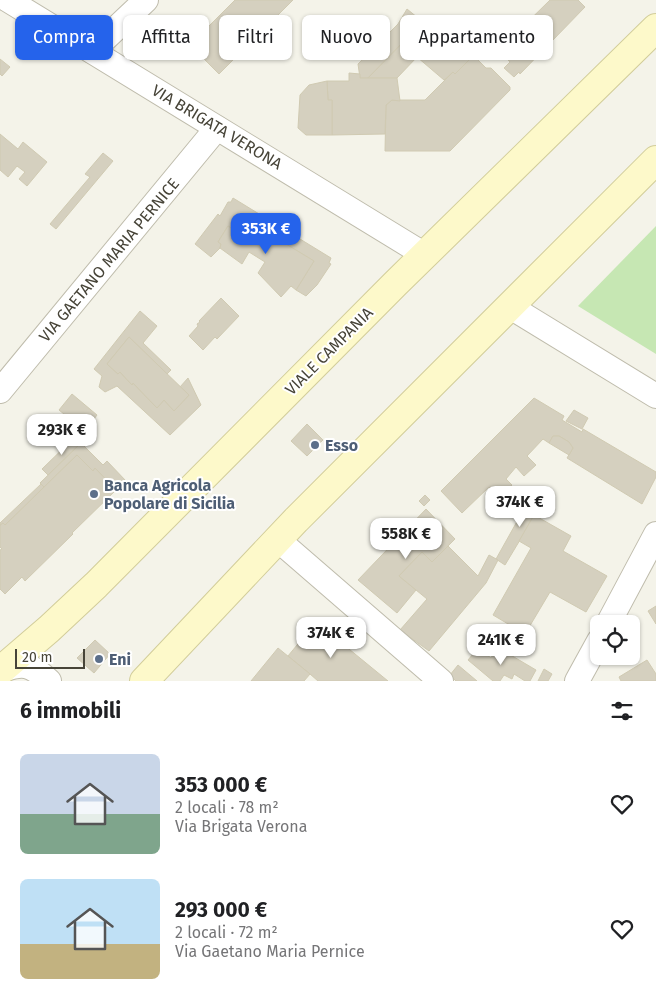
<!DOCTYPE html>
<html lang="it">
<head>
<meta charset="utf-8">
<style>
  :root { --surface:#fff; --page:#f6f6f6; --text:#202124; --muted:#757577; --accent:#2563eb }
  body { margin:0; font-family:"Fira Sans",sans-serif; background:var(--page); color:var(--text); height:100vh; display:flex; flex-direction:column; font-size:19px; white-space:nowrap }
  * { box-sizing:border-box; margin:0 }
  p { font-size:16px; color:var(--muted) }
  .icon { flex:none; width:28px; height:28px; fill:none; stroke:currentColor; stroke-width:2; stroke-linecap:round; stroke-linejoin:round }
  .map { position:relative; height:681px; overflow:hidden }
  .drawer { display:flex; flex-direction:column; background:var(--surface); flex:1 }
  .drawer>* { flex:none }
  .hud { position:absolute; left:15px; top:15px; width:626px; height:45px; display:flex; gap:10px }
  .tools { position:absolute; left:590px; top:615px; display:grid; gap:10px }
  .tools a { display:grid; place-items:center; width:50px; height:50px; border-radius:8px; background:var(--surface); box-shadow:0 1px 4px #0004; font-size:25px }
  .scale { position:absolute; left:15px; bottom:12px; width:70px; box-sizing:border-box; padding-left:5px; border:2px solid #474438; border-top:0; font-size:14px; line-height:18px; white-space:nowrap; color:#474438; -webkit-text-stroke:4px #fff; paint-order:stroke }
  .price { position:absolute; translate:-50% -42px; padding:0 11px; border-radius:10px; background:#fff; color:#222; font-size:16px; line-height:32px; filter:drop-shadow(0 1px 2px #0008) }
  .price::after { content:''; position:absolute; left:50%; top:30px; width:15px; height:11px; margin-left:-8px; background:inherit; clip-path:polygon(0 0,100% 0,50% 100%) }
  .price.current { background:var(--accent); color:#fff }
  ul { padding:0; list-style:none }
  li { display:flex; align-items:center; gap:15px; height:125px; padding:0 20px }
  li span { display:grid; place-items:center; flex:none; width:140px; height:100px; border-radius:8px; color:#555 }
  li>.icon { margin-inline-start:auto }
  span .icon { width:60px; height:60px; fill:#fffc; stroke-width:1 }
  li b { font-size:21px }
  h2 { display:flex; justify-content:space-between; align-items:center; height:60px; padding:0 20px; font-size:21px }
  .chip { padding:0 18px; border-radius:8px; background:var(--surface); box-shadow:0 1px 4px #0004; font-size:18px; line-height:45px }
  .chip.current { background:var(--accent); color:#fff }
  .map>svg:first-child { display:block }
</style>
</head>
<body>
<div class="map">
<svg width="656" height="681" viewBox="0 0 656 681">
  <rect width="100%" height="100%" fill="#f4f3e9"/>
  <path fill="#c6e7b3" d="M656,226v128l-78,-48z"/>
  <g fill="#d5d0bf" stroke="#d0cab2">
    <path d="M235,0h58l-74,74 -29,-29z"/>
    <path d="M550,0h28l7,7 -65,67 -1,-2 -5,5 -10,-9 6,-6 -11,-12z"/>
    <path d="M407,9l16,13 -55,56h-8l-2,-14 40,-40z"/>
    <path d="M423,22l46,38 -14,14 -2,-2 -9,8 -27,-23 -20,21h-29z"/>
    <path d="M471,58h5l10,10h5l19,19v3l-60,61h-65l1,-46 6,-5h33l28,-28 2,2z"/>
    <path d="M0,59l10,8 -8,9 -2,-2z"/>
    <path d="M349,73l11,1v4h37l3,23 -8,-1 -6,5 -1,29 -53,1v-35h-4l-1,-19h22z"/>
    <path d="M327,81l1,19h4v35h-26l-8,-7 2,-33 9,-10z"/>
    <path d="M0,134l18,15 5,-7 24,20 -20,24 -8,-7 6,-7 -8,-6 -9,11 -8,-7z"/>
    <path d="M103,153l10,8 -57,68 -6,-5 40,-47 -5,-3z"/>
    <path d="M233,198l98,60 -2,5 2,1 -14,21 -11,11 -10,-6 18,-29 -76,-46 -7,13 -3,-2 -10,16 3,2 -1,4 -9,9 -16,-13 23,-30 2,2 8,-14h3z"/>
    <path d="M238,215l76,46 -18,29 -5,-4 -10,11 -23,-24 7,-11 -16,-10 -7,12 -22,-16 1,-4 -3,-2 10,-16 3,2z"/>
    <path d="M221,298l18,18 -22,23 -2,-2 -12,13 -14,-14 9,-10 -1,-2 3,-2 -1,-1z"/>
    <path d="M140,311l17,15 -14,17 28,27 -4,4 -38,-37 -22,27 11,10 2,-2 12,13 1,-2 24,25 7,-8 10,11 15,-16 -9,-8 8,-9 13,27 -31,30 -53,-49 -12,6 -6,-5 3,-11 -8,-7z"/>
    <path d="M129,337l60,58 -15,16 -10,-11 -7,8 -24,-25 -1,2 -12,-13 -2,2 -11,-10z"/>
    <path d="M72,394l25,21 -12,16 -26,-21z"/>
    <path d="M534,398l30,18 -2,4 20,12 1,-3 73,43v5l-14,27 -75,-46 6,-10 -4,-6 -10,-6h-6l-4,7 -6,-4 -16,17 9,9 -12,11 -8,-9 -10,12 6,6 -13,12 -10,-10 -27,26 -21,-22z"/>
    <path d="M574,410l14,8 -6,11 -16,-8z"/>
    <path d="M307,424l16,16 -16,16 -16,-15z"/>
    <path d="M76,436l5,7 -33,32 -6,-6z"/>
    <path d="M553,436h6l10,6 4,6 -4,7 -20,-12z"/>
    <path d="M81,443l22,22 4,-4 19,20 -10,9 -21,-22 -2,3 -16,-16 -33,32 -4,-4z"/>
    <path d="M77,455l16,16 2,-3 21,22 -44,43 1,1 -48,47 -3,-4 -17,17 -5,-5v-39l2,-1 -2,-2v-22l3,-2 2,2z"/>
    <path d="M41,484l3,3 -39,38 -2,-2 -3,2v-2z"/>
    <path d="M533,493l11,7 -39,65 -9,-6z"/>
    <path d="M425,495l5,5 -6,6 -5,-5z"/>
    <path d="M426,509l29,30 -23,23 -10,-10 -23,24 17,14 -19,23 -39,-33z"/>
    <path d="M534,515l37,21 -8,15 44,25 -21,36 -36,-20 -25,42 -32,-19 38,-67 -12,-7z"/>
    <path d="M448,546l30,30 11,-21 9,5 -12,23 -57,68 -29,-21 27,-31 -28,-23 23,-24 10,10z"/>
    <path d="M656,606v18l-8,-13z"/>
    <path d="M316,622l72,59h-70l-8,-7 -22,-18z"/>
    <path d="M493,626l21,11 -7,11 -22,-14z"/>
    <path d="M95,640l15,14 -16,19 -17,-15z"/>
    <path d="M497,647l39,23 -6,11h-5l-11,-7 -2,5 -8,-4 -4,6h-7l-25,-21 10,-12 13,10z"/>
    <path d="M278,648l32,26 -6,7h-53z"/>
    <path d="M647,660l9,14v7h-35l-2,-4z"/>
    <path d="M458,665l19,16h-21l-6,-6z"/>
    <path d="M544,669l8,5 -4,7h-10z"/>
  </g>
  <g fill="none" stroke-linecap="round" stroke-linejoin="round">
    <defs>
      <g id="street">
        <path d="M8,0l417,255"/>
        <path d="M92,51l54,-51"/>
        <path d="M509,306l147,90"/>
        <path d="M0,391l217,-263"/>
        <path d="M277,539l164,142"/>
        <path d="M608,624l48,-90"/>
        <path d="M0,671c24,-9 30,-7 49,10"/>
        <path d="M577,681l22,-40"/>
      </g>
      <g id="secondary">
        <path d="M0,671l49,-42 47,-44 299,-301 261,-256"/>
        <path d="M144,681l152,-161 360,-360"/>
      </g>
    </defs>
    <use href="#street" stroke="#bfbcac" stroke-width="26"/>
    <use href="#secondary" stroke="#d2cd9a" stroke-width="30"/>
    <use href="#street" stroke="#fff" stroke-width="24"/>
    <use href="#secondary" stroke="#fdf9ca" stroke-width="28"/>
  </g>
  <g fill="#5c6f8a" stroke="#fff" stroke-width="2">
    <circle cx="315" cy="445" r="5"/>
    <circle cx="94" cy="494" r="5"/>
    <circle cx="99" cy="659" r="5"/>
  </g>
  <g text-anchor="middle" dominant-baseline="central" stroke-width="4" stroke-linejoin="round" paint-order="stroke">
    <g font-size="16" fill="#474438" stroke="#fff">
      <text transform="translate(217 127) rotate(31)">VIA BRIGATA VERONA</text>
      <text transform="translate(109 260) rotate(-50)">VIA GAETANO MARIA PERNICE</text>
      <text transform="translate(329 351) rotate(-45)">VIALE CAMPANIA</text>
    </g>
    <g font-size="16" font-weight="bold" fill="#4e5e75" stroke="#fff" text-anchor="start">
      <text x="325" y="445">Esso</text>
      <text x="104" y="485">Banca Agricola<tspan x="104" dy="18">Popolare di Sicilia</tspan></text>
      <text x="109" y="659">Eni</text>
    </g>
  </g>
</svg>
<div class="tools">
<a><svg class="icon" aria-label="locate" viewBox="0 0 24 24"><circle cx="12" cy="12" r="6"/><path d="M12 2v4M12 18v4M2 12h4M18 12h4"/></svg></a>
</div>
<div class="scale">20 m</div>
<b class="price current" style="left:266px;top:255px">353K €</b>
<b class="price" style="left:62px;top:456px">293K €</b>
<b class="price" style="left:520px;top:528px">374K €</b>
<b class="price" style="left:406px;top:560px">558K €</b>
<b class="price" style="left:331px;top:659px">374K €</b>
<b class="price" style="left:501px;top:666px">241K €</b>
<div class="hud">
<a class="chip current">Compra</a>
<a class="chip">Affitta</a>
<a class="chip">Filtri</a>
<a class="chip">Nuovo</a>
<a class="chip">Appartamento</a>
</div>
</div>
<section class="drawer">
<h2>6 immobili<svg class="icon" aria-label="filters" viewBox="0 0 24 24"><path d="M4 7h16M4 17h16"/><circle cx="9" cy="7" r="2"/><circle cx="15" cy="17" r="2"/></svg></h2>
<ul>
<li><span style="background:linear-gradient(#c9d6e8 60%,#7fa58c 0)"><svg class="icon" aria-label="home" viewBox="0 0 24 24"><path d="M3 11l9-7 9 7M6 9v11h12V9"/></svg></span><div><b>353 000 €</b><p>2 locali · 78 m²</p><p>Via Brigata Verona</p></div><svg class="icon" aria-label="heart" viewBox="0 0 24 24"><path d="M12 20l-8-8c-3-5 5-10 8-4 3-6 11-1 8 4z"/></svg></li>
<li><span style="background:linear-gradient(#bfe0f5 65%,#c2b280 0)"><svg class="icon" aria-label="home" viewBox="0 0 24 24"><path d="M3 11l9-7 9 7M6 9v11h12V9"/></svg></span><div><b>293 000 €</b><p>2 locali · 72 m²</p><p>Via Gaetano Maria Pernice</p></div><svg class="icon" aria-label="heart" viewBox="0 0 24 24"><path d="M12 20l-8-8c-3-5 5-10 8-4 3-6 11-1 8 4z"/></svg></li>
</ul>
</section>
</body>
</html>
